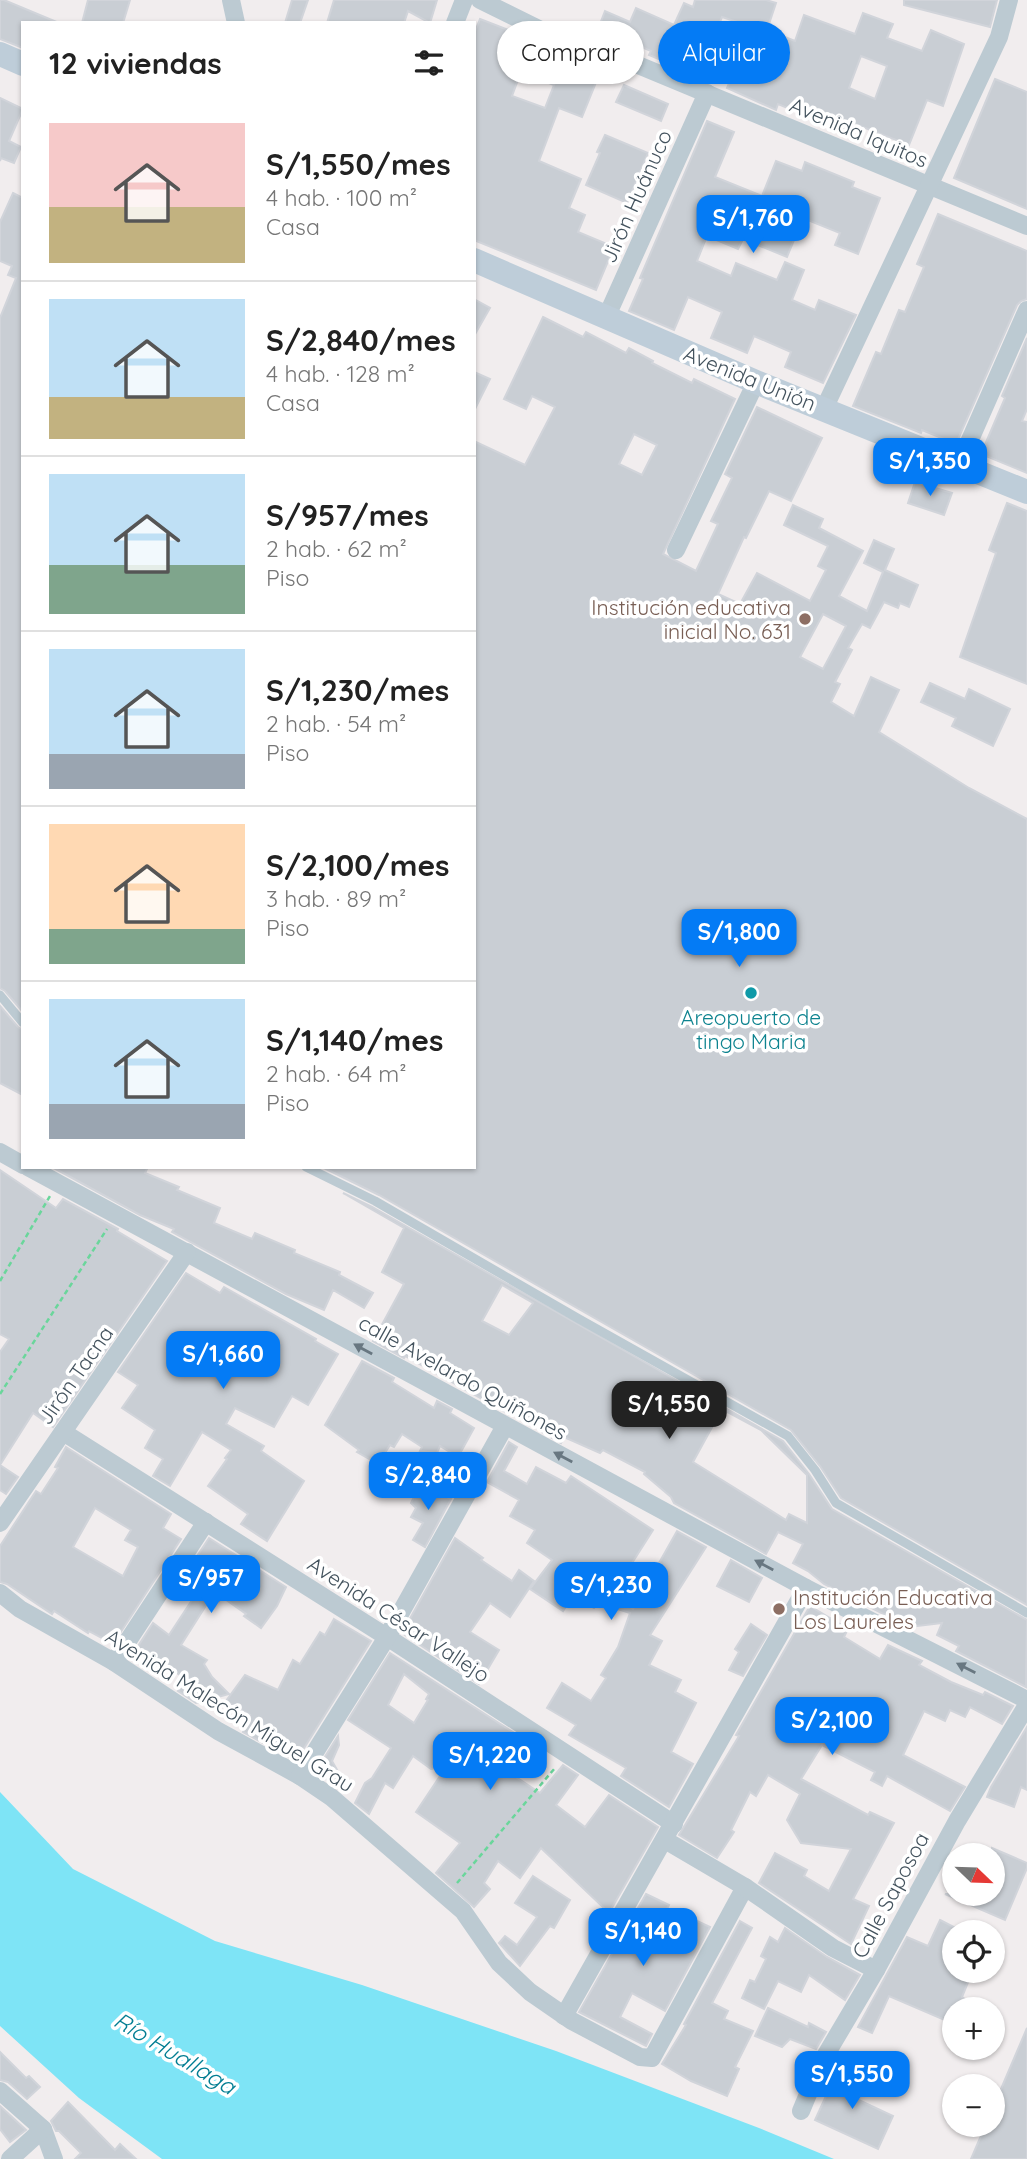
<!DOCTYPE html>
<html lang="es">
<head>
<meta charset="utf-8">
<style>
  :root { --surface:#fff; --page:#f6f6f6; --text:#222; --muted:#767676; --line:#e0e0e0; --accent:#047bf5 }
  body { margin:0; font-family:Quicksand,sans-serif; background:var(--page); color:var(--text); height:100vh; display:flex; flex-direction:column; font-size:26px; white-space:nowrap }
  * { box-sizing:border-box; margin:0 }
  p { font-size:23px; color:var(--muted) }
  .icon { flex:none; width:38px; height:38px; fill:none; stroke:currentColor; stroke-width:2; stroke-linecap:round; stroke-linejoin:round }
  .map { position:relative; flex:1; overflow:hidden }
  .drawer { position:absolute; left:21px; top:21px; width:455px; height:1148px; display:flex; flex-direction:column; background:var(--surface); border-radius:0px; box-shadow:0 2px 5px #0004 }
  .drawer>* { flex:none }
  .top-card { position:absolute; left:497px; top:21px; width:424px; height:63px; display:flex; gap:14px }
  .needle { width:46px; rotate:113deg }
  .tools { position:absolute; left:942px; top:1843px; display:grid; gap:14px }
  .tools a { display:grid; place-items:center; width:63px; height:63px; border-radius:50%; background:var(--surface); box-shadow:0 2px 5px #0004; font-size:35px }
  .price { position:absolute; translate:-50% -60px; padding:0 16px; border-radius:14px; background:var(--accent); color:#fff; font-size:23px; line-height:46px; filter:drop-shadow(0 2px 4px #0008) }
  .price::after { content:''; position:absolute; left:50%; top:42px; width:21px; height:16px; margin-left:-10px; background:inherit; clip-path:polygon(0 0,100% 0,50% 100%) }
  .price.current { background:#222; color:#fff }
  ul { padding:0; list-style:none }
  li { display:flex; align-items:center; gap:21px; height:175px; padding:0 28px }
  li+li { border-top:2px solid var(--line) }
  li span { display:grid; place-items:center; flex:none; width:196px; height:140px; border-radius:0px; color:#555 }
  li>.icon { margin-inline-start:auto }
  span .icon { width:84px; height:84px; fill:#fffc; stroke-width:1 }
  li b { font-size:30px }
  h2 { display:flex; justify-content:space-between; align-items:center; height:84px; padding:0 28px; font-size:30px }
  .chip { padding:0 24px; border-radius:32px; background:var(--surface); box-shadow:0 2px 5px #0004; font-size:24px; line-height:63px }
  .chip.current { background:var(--accent); color:#fff }
  .map>svg:first-child { display:block }
</style>
</head>
<body>
<div class="map">
<svg width="1027" height="2159" viewBox="0 0 1027 2159">
  <rect width="100%" height="100%" fill="#f1edee"/>
  <path fill="#7ee4f6" d="M0,1792l73,77 142,72 147,44 194,66 203,77 75,31h-672l-83,-61 -79,-72z"/>
  <g fill="#c9ced4" stroke="#d1d4da" stroke-width="2" fill-rule="evenodd">
    <path d="M0,0h4l55,23h-36v25l-23,-9z"/>
    <path d="M88,0h42l-7,23h-41z"/>
    <path d="M292,0h16l-8,23h-15z"/>
    <path d="M334,0h103l-7,23 -22,-12 -4,12h-77z"/>
    <path d="M695,0h71l10,3 -9,27 28,11 9,-26 51,19 8,-21 30,11 -6,14 35,13 9,-21 33,14 -21,62 -16,-6 -18,45 -54,-21 -4,10 -73,-30 -2,6 -49,-22 26,-61 -31,-10 -10,24 -17,-7 -15,34 -31,-13 2,-4 -28,-12 2,-5 -25,-10 5,-13 25,11 6,-14 38,17 10,-22 9,4zM861,56l26,10 -12,33 -26,-11z"/>
    <path d="M904,0h93l-7,27 -86,-22z"/>
    <path d="M480,19l36,14 -12,29 18,7 -10,27 33,12 9,-23 -19,-7 12,-32 26,9 -1,3 29,12 -19,47 -23,-9 -20,53 42,18 -12,29 16,7 -7,17 36,15 -18,43 -122,-50v-206z"/>
    <path d="M995,79l32,13v117l-73,-31z"/>
    <path d="M624,85l44,19 -7,17 -45,-19z"/>
    <path d="M0,98l23,11 -14,32 12,6 -7,16 -13,-5 -1,3z"/>
    <path d="M707,121l27,11 -19,45 47,19 14,-35 26,10 3,-9 49,20 -2,5 28,11 -22,56 -23,-9 5,-12 -37,-15 -16,39 -44,-18 -5,10 -31,-13 -10,25 34,15 5,-13 41,17 8,-18 19,8 -12,30 23,10 4,-10 37,15 -33,68 -38,-16 6,-15 -37,-16 -7,17 -36,-15 11,-26 -34,-15 -14,33 -45,-19 14,-32 -3,-1z"/>
    <path d="M605,135l43,18 -21,50 -41,-18 14,-32 -3,-1z"/>
    <path d="M13,193l10,5v814l-18,-21 -5,-3v-670l16,-40 -8,-3 4,-9 -12,-5v-39z"/>
    <path d="M938,214l89,37v48l-6,2 -4,4 -61,139 -34,-14 -1,3 -68,-27 23,-54 5,2 18,-44 6,2 19,-45 -7,-3z"/>
    <path d="M474,299l16,9 -16,28z"/>
    <path d="M543,317l40,20 3,-5 40,21 3,-5 24,13 -1,2 40,20 2,-4 41,20 -72,155 33,17 22,-47 -7,-3 21,-43 -7,-4 32,-67 65,31 -31,63 -22,-10 -23,47 -2,-1 -26,57 22,10 17,-31 53,28 16,-31 -8,-4 10,-20 -44,-21 9,-20 30,14 -4,9 44,23 -24,45 28,15 16,-39 -19,-9 10,-23 20,9 -9,21 33,15 -9,22 -9,-4 -2,5 -14,-6 -14,26 -8,-4 -14,24 4,2 -17,32 5,2 -9,18 23,14 17,-39 28,13 -20,42 90,56 58,31v786l-186,-107 -21,-32 -29,-36 -412,-235 -57,-28h152v-726l51,24 30,-58 -23,-11 -6,13 -22,-10zM634,434l23,11 -15,30 -23,-11zM823,614l23,12 -23,43 -23,-12z"/>
    <path d="M1027,338v71l-5,12 5,1v51l-46,-19 24,-56 -3,-2z"/>
    <path d="M474,372l16,7 -16,32z"/>
    <path d="M915,482l37,11 -8,22 -36,-12z"/>
    <path d="M1007,503l20,8v173l-67,-27 36,-104 -7,-3z"/>
    <path d="M930,683l35,16 4,-10 41,20 -17,37 -41,-20 4,-8 -35,-16z"/>
    <path d="M0,1006l18,21 5,3v65l-23,-12z"/>
    <path d="M52,1167h96l-3,6 34,14 -2,3 43,18 -6,15 38,16 3,-6 40,17 -1,3 46,19 -1,3 34,18 -9,15 -31,-18 -9,20 -38,-16 -114,-62 2,-3 -34,-14z"/>
    <path d="M0,1170l56,38 7,-9 55,30 -1,2 50,30 -114,166 -20,-14 -33,52 18,12 -12,17 -6,-4v-138l9,-13 -9,-5z"/>
    <path d="M343,1193l29,14 411,234 26,33 23,35 195,111 -1,67 -70,-36 3,-5 -22,-11 5,-12 -33,4 -85,-43 -16,-13 -15,-8 10,-19 -25,-12 -12,22 -92,-51 -3,-6 -27,-23 1,-2 -42,-22 -3,3 -36,-16 -3,6 -19,-11 2,-3 -24,-12 -7,-14 -6,10 -102,-57 -1,2 -31,-17 31,-57 -22,-12 22,-44zM502,1285l31,18 -24,32 -27,-14zM722,1409l39,21 46,45v48l-18,-9 -3,6 -93,-58z"/>
    <path d="M186,1273l34,20 4,-6 92,52 -1,2 23,13 -30,51 -16,-9 -18,31 -39,-19 -9,16 38,22 -3,5 43,30 -37,60 -26,-17 7,-10 -40,-28 19,-27 -2,-1 6,-8 -29,-18 -32,54 -17,-10 10,-17 -18,-11 10,-18 -33,-22 16,-23 -20,-13z"/>
    <path d="M362,1361l32,17 -2,4 42,26 3,-7 15,8 -2,4 24,15 -16,29 -18,-11 -3,7 -17,-2 2,-4 -20,-13 -8,13 -4,-2 -12,19 -21,-12 2,-2 -34,-25z"/>
    <path d="M509,1442l8,5 -13,24 23,13 9,-17 30,16 5,-7 82,54 -40,63 20,16 44,-78 29,16 -56,88 12,6 -13,24 32,15 -6,12 21,11 -25,49 22,12 -24,43 -48,-31 5,-8 -57,-33 7,-10 -29,-17 15,-25 29,18 15,-23 -5,-3 17,-28 12,-34 -31,-10 -5,5 -21,-12 -10,15 -33,-22 22,-29 -25,-17 8,-13 -25,-14 9,-16 -32,-18z"/>
    <path d="M66,1447l105,67 -8,14 18,11 -68,105 -24,-13 -1,2 -34,-22 -2,3 -45,-30 -7,-2v-36l36,-55 5,3 17,-26 -3,-1zM95,1508l36,22 -6,10 13,7 -15,29 -50,-29z"/>
    <path d="M420,1484l31,15 -26,48 -12,-7 10,-17 -12,-6 5,-9 -5,-5z"/>
    <path d="M209,1538l77,49 -9,19 -16,22 -17,-12 2,-2 -24,-17 -3,4 -7,-5 -31,49 26,15 -3,4 8,13 17,17 -33,9 -18,-12 9,-11 -35,-24 -1,2 -5,-3 -6,8 -9,-6 22,-34 16,12 27,-41 -16,-12z"/>
    <path d="M455,1538l28,20 -2,2 31,21 7,-11 15,11 -24,36 -20,-14 -20,29 29,18 -20,34 -77,-51z"/>
    <path d="M731,1560l31,18 -13,24 -32,-16z"/>
    <path d="M810,1606l38,23 -4,8 36,22 8,-14 34,16 -3,4 32,17 32,13 2,-3 28,14 -11,18 -32,-17 -5,10 -15,-7 -5,11 -21,-10 -21,44 62,32 -15,24 -63,-35 -5,10 -11,-6 4,-8 -53,-27 -21,34 67,36 2,-3 24,11 -41,76 16,7 -18,38 -92,-61 16,-30 32,17 -3,6 25,15 22,-42 -50,-6 -14,-23 13,-26 -32,-19 -12,21 -6,-4 -19,38 3,2 -17,26 -38,-23 60,-99 -3,-1z"/>
    <path d="M334,1619l37,22 -75,120 -53,-29 7,-17 -24,-14 19,-26 33,15 15,-30 7,4 20,-32 5,3z"/>
    <path d="M751,1624l16,11 -24,41 -14,-6 10,-18 -4,-3z"/>
    <path d="M390,1653l129,83 -14,22 4,3 -5,8 36,24 23,-28 15,10 -22,30 29,22 24,-32 49,32 -49,86 -68,-65 -21,30 -22,-17 -14,22 6,6 -16,18 -38,-34 24,-30 -44,-31 30,-45 -15,2 -18,-13 -20,32 -8,-5 -16,31 -14,-11 10,-20 7,-5 19,-30 -43,-28zM404,1674l25,20 -3,5 2,1 -14,23 -26,-18z"/>
    <path d="M1027,1727v63l-6,-3 -7,20 -27,-10 4,-10z"/>
    <path d="M338,1736l1,9 -7,16 8,14 -5,11 -19,-15z"/>
    <path d="M992,1848l35,15v5l-22,52 -60,-26h47z"/>
    <path d="M533,1876l37,24 -16,28 -4,-2 -30,40 -21,-23 6,-7 12,9 20,-28 -22,-14z"/>
    <path d="M646,1894l23,11 -9,17 25,13 8,-16 17,8 -45,84 -33,-18 -12,24 32,17 -6,12 -67,-34z"/>
    <path d="M940,1920l14,7v43h19l-11,27 3,2 -5,10h-6v15l-65,-28 -17,37 -14,-6 49,-90 21,9z"/>
    <path d="M740,1921l12,7 -40,75 16,8 -4,8 29,12 -18,36 4,2 -12,27 -36,-15 -29,-17 24,-39 -2,-1z"/>
    <path d="M785,1928l42,29 33,18 -15,25 -36,-25 -8,17 -23,-11 -14,28 -22,-11 8,-18 5,2 11,-23 -5,-3 9,-19 8,5z"/>
    <path d="M768,2008l40,19 1,-4 17,9 -10,17 -26,-10 -8,8 -27,-11z"/>
    <path d="M1027,2028v131h-56l15,-35h6v-14z"/>
    <path d="M0,2052l26,26 3,-2 11,11 -13,12 -19,-17 -8,-2z"/>
    <path d="M841,2063l18,9 -11,23 45,21 -15,33 -63,-29z"/>
    <path d="M68,2102l47,48 5,-6 16,15h-61l6,-6 -22,-22h-3l-5,-10z"/>
    <path d="M0,2106l26,24 -16,12 -10,-13z"/>
  </g>
  <g fill="none" stroke-linecap="round" stroke-linejoin="round">
    <g stroke="#6ad69b" stroke-width="2.5" stroke-dasharray="5 3.5" stroke-linecap="butt">
      <path d="M0,1281l50,-85"/>
      <path d="M0,1394l107,-165"/>
      <path d="M457,1883l98,-115"/>
    </g>
    <g stroke="#bccad2" stroke-width="9">
      <path d="M0,995l23,28"/>
      <path d="M306,1167l69,34 204,118 209,117 27,34 21,33 191,110"/>
    </g>
    <g stroke="#bccad2" stroke-width="18">
      <path d="M231,0l5,23"/>
      <path d="M480,0l77,38 81,27 389,161"/>
      <path d="M455,23l9,-23"/>
      <path d="M606,318l101,-225"/>
      <path d="M824,409l175,-372 10,-37"/>
      <path d="M959,465l68,-155"/>
      <path d="M676,550l80,-168"/>
      <path d="M0,1152l23,13"/>
      <path d="M28,1167l778,421 221,112"/>
      <path d="M63,1432l324,205 287,187"/>
      <path d="M0,1523l187,-271"/>
      <path d="M0,1593l20,16 94,53 104,69 82,45 31,21 132,114 36,52 31,29 42,29 68,36 12,1 93,-171"/>
      <path d="M114,1662l92,-140"/>
      <path d="M300,1776l87,-139 118,-211"/>
      <path d="M665,1840l80,47 88,61 43,22"/>
      <path d="M564,2016l242,-428"/>
      <path d="M0,2091l43,38 11,30"/>
      <path d="M801,2111l20,-48 55,-93 81,-149 70,-116"/>
      <path d="M10,2159l33,-30"/>
    </g>
    <g stroke="#becdd9" stroke-width="24">
      <path d="M0,54l23,10"/>
      <path d="M474,260l282,122 271,110"/>
    </g>
  </g>
  <defs><path id="oneway-solid" d="M-6-.8H1V-3.2L6.5 0L1 3.2V.8H-6Z" transform="scale(1.75)"/></defs>
  <g fill="#687781">
    <use href="#oneway-solid" transform="translate(363 1349) rotate(-151)"/>
    <use href="#oneway-solid" transform="translate(563 1457) rotate(-152)"/>
    <use href="#oneway-solid" transform="translate(764 1565) rotate(-152)"/>
    <use href="#oneway-solid" transform="translate(966 1668) rotate(-153)"/>
  </g>
  <g fill="#8d6e63" stroke="#fff" stroke-width="2.5">
    <circle cx="805" cy="619" r="7"/>
    <circle cx="779" cy="1609" r="7"/>
  </g>
  <circle fill="#0f9aa8" stroke="#fff" stroke-width="2.5" cx="751" cy="993" r="7"/>
  <g text-anchor="middle" dominant-baseline="central" stroke-width="7" stroke-linejoin="round" paint-order="stroke">
    <g font-size="21" fill="#44535e" stroke="#fff">
      <text transform="translate(859 132) rotate(23)">Avenida Iquitos</text>
      <text transform="translate(636 196) rotate(-66)">Jirón Huánuco</text>
      <text transform="translate(750 378) rotate(22)">Avenida Unión</text>
      <text transform="translate(75 1375) rotate(-55)">Jirón Tacna</text>
      <text transform="translate(463 1377) rotate(29)">calle Avelardo Quiñones</text>
      <text transform="translate(399 1619) rotate(33)">Avenida César Vallejo</text>
      <text transform="translate(230 1710) rotate(32)">Avenida Malecón Miguel Grau</text>
      <text transform="translate(890 1895) rotate(-62)">Calle Saposoa</text>
    </g>
    <g font-size="21" fill="#785e54" stroke="#fff" text-anchor="end">
      <text x="791" y="607">Institución educativa<tspan x="791" dy="24">inicial No. 631</tspan></text>
      <text x="793" y="1597" text-anchor="start">Institución Educativa<tspan x="793" dy="24">Los Laureles</tspan></text>
    </g>
    <g font-size="21" fill="#0d838f" stroke="#fff">
      <text x="751" y="1017">Areopuerto de<tspan x="751" dy="24">tingo Maria</tspan></text>
    </g>
    <g font-size="23" font-style="italic" fill="#037e93" stroke="#fff">
      <text transform="translate(175 2053) rotate(31)">Río Huallaga</text>
    </g>
  </g>
</svg>
<div class="tools">
<a><svg class="needle" viewBox="-14 -14 28 28"><path d="M0-13l5 13h-10z" fill="#e53935"/><path d="M0 13l5-13h-10z" fill="#767676"/></svg></a>
<a><svg class="icon" aria-label="locate" viewBox="0 0 24 24"><circle cx="12" cy="12" r="6"/><path d="M12 2v4M12 18v4M2 12h4M18 12h4"/></svg></a>
<a>+</a>
<a>−</a>
</div>
<b class="price" style="left:753px;top:255px">S/1,760</b>
<b class="price" style="left:930px;top:498px">S/1,350</b>
<b class="price" style="left:739px;top:969px">S/1,800</b>
<b class="price" style="left:223px;top:1391px">S/1,660</b>
<b class="price current" style="left:669px;top:1441px">S/1,550</b>
<b class="price" style="left:428px;top:1512px">S/2,840</b>
<b class="price" style="left:211px;top:1615px">S/957</b>
<b class="price" style="left:611px;top:1622px">S/1,230</b>
<b class="price" style="left:832px;top:1757px">S/2,100</b>
<b class="price" style="left:490px;top:1792px">S/1,220</b>
<b class="price" style="left:643px;top:1968px">S/1,140</b>
<b class="price" style="left:852px;top:2111px">S/1,550</b>
<div class="top-card">
<a class="chip">Comprar</a>
<a class="chip current">Alquilar</a>
</div>
<section class="drawer">
<h2>12 viviendas<svg class="icon" aria-label="filters" viewBox="0 0 24 24"><path d="M4 7h16M4 17h16"/><circle cx="9" cy="7" r="2"/><circle cx="15" cy="17" r="2"/></svg></h2>
<ul>
<li><span style="background:linear-gradient(#f6c9c9 60%,#c2b280 0)"><svg class="icon" aria-label="home" viewBox="0 0 24 24"><path d="M3 11l9-7 9 7M6 9v11h12V9"/></svg></span><div><b>S/1,550/mes</b><p>4 hab. · 100 m²</p><p>Casa</p></div></li>
<li><span style="background:linear-gradient(#bfe0f5 70%,#c2b280 0)"><svg class="icon" aria-label="home" viewBox="0 0 24 24"><path d="M3 11l9-7 9 7M6 9v11h12V9"/></svg></span><div><b>S/2,840/mes</b><p>4 hab. · 128 m²</p><p>Casa</p></div></li>
<li><span style="background:linear-gradient(#bfe0f5 65%,#7fa58c 0)"><svg class="icon" aria-label="home" viewBox="0 0 24 24"><path d="M3 11l9-7 9 7M6 9v11h12V9"/></svg></span><div><b>S/957/mes</b><p>2 hab. · 62 m²</p><p>Piso</p></div></li>
<li><span style="background:linear-gradient(#bfe0f5 75%,#9aa5b1 0)"><svg class="icon" aria-label="home" viewBox="0 0 24 24"><path d="M3 11l9-7 9 7M6 9v11h12V9"/></svg></span><div><b>S/1,230/mes</b><p>2 hab. · 54 m²</p><p>Piso</p></div></li>
<li><span style="background:linear-gradient(#ffd9b3 75%,#7fa58c 0)"><svg class="icon" aria-label="home" viewBox="0 0 24 24"><path d="M3 11l9-7 9 7M6 9v11h12V9"/></svg></span><div><b>S/2,100/mes</b><p>3 hab. · 89 m²</p><p>Piso</p></div></li>
<li><span style="background:linear-gradient(#bfe0f5 75%,#9aa5b1 0)"><svg class="icon" aria-label="home" viewBox="0 0 24 24"><path d="M3 11l9-7 9 7M6 9v11h12V9"/></svg></span><div><b>S/1,140/mes</b><p>2 hab. · 64 m²</p><p>Piso</p></div></li>
</ul>
</section>
</div>
</body>
</html>
